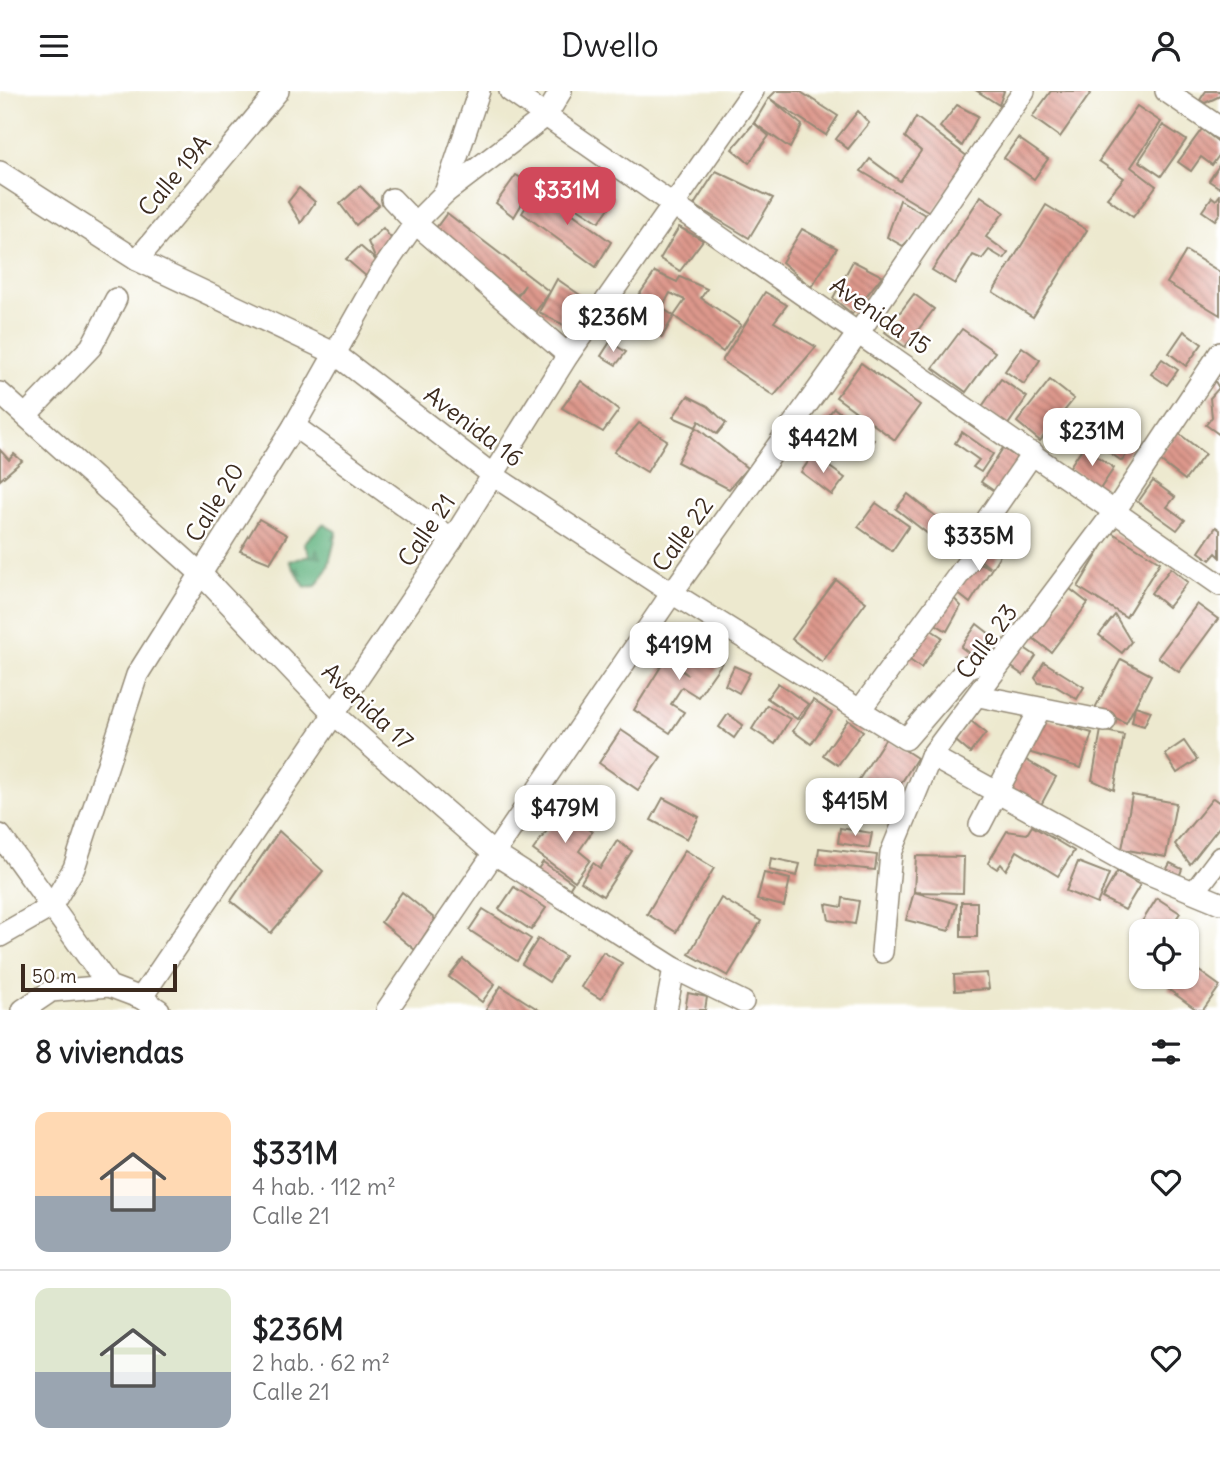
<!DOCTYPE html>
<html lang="es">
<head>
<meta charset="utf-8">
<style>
  :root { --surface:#fff; --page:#f2f2f2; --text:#202124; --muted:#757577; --line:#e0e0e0; --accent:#d1495b }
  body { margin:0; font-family:Delius,sans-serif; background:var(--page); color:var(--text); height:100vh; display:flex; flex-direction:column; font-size:26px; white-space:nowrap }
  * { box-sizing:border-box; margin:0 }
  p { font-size:23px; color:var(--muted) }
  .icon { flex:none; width:38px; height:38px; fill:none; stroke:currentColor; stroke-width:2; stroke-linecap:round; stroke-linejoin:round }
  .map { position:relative; height:919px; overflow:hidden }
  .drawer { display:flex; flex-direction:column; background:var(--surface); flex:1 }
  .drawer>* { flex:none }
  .buttons { position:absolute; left:1129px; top:828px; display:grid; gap:14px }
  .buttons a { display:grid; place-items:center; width:70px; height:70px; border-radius:14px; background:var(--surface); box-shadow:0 2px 5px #0004; font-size:35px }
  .scale { position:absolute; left:21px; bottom:18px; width:156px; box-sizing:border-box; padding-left:7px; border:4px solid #3b2a1e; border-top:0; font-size:19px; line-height:24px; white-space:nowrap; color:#3b2a1e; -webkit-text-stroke:5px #fff; paint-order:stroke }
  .price { position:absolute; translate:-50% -60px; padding:0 16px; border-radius:14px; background:#fff; color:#222; font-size:23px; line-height:46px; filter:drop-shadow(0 2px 4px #0008) }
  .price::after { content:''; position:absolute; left:50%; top:42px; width:21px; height:16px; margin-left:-10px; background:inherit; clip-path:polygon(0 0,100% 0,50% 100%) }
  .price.active { background:var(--accent); color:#fff }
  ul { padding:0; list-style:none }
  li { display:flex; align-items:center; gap:21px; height:175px; padding:0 35px }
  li+li { border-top:2px solid var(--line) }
  li span { display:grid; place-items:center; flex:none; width:196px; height:140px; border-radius:14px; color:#555 }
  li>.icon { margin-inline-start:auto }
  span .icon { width:84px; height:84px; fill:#fffc; stroke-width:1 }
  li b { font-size:30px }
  h2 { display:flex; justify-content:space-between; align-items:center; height:84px; padding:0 35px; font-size:30px }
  header { display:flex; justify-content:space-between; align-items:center; height:91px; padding:0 35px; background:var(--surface); font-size:32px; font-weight:600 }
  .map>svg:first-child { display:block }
</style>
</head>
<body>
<header><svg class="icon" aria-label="menu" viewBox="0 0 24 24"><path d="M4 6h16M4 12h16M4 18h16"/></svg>Dwello<svg class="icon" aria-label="person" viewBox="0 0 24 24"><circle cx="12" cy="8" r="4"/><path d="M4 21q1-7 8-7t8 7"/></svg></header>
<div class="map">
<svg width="1220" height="919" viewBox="0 0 1220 919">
  <defs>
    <pattern id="forest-firs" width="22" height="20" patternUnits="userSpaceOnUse" patternTransform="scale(1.75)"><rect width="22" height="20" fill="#60b27f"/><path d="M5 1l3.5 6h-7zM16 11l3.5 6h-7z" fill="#509167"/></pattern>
    <pattern id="building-back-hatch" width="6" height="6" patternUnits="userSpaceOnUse" patternTransform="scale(1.75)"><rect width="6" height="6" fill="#dd988c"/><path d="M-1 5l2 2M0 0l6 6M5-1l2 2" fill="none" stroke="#b47c72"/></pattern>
  </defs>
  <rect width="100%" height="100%" fill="#fff"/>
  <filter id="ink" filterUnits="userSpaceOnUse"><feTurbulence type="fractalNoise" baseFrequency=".0143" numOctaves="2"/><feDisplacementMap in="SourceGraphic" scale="14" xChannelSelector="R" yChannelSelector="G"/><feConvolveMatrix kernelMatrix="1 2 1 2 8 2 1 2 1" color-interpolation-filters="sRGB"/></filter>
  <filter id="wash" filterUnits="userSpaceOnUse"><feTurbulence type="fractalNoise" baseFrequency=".00686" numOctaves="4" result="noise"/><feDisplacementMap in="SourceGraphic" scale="28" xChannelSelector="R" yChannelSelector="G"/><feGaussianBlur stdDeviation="1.57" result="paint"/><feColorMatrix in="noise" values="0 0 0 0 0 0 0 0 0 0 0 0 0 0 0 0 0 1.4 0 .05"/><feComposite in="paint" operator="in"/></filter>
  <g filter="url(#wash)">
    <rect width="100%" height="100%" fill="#ede9cf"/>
    <path fill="url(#forest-firs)" stroke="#4e6e4e" stroke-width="2" d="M323,433l14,8 -9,35 -12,19 -11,1 -16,-26 21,-5 -6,-13z"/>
    <g id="blocks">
      <g fill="url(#building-back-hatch)">
        <path d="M776,0h23l39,25 -12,19 -57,-37 33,27 -12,23 -36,-25 15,-25z"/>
        <path d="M977,0h27l-5,14z"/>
        <path d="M1051,0h41l-32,46 -28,-20z"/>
        <path d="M1206,0h14v5l-15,7 -5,-3z"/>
        <path d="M957,14l21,11 -16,30 -22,-19z"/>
        <path d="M1137,15l24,16 -30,45 25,19 -23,31 -26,-19 17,-20 -25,-17z"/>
        <path d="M858,20l11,12 -21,26 -12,-10z"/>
        <path d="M916,26l52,40 -35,57 -72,-43 9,-12 30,22 21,-30 -16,-14z"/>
        <path d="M754,32l15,13 -20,27 -17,-14z"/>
        <path d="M1163,34l23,15 -25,36 -22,-15z"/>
        <path d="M1202,38l18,14v11l-8,11 -11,-8 -10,14 -13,-9z"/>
        <path d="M1018,47l30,21 -14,20 -30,-21z"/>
        <path d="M1220,73v24l-11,-7z"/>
        <path d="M716,80l57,27 -24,40 -55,-33z"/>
        <path d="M516,84l17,10 -19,32 -18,-14z"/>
        <path d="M594,92l22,15 -17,24 -23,-15z"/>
        <path d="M360,95l19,19 -23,20 -16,-21z"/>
        <path d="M299,97l16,14 -14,21 -13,-21z"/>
        <path d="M538,97l73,54 -15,25 -74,-54z"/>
        <path d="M1220,104v18l-5,7 -13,-9 10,-14 4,3z"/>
        <path d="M981,105l23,16 -18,25 22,16 -4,6 -15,-9 -7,9 -9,-4 -18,29 -23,-14z"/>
        <path d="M900,109l30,18 -27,28 -16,-9z"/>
        <path d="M1046,114l41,25 -54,87 -40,-25z"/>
        <path d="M447,122l103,79 7,-13 33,23 -19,27 -32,-17 11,-20 -19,26 -18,-14 12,-19 -8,10 -84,-63z"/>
        <path d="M679,136l24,13 -23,31 -20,-12z"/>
        <path d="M383,137l11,14 -18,18 -8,-18z"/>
        <path d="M802,138l35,19 -26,39 -29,-25z"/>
        <path d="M360,155l16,14 -9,17 -21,-18z"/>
        <path d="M1186,160l34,21v43l-53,-32z"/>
        <path d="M853,170l29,15 -30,38 -19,-16z"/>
        <path d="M655,181l22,10 3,-5 27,12 -6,9 40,27 -18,27 -49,-36 11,-16 -15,-7 -8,15 12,8 -12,21 -37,-22z"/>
        <path d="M765,201l22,13 -13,17 42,25 -42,49 -52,-35z"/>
        <path d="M914,203l20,15 -29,38 -20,-15z"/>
        <path d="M962,238l33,23 -29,40 -33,-24z"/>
        <path d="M1184,240l18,13 -16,22 -17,-13z"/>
        <path d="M610,251l16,10 -10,13 -15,-9z"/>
        <path d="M1022,256l18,13 -16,24 -19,-13z"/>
        <path d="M1162,268l16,11 -11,15 -16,-11z"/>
        <path d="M861,272l59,42 -25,35 -59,-43z"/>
        <path d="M1220,277v67l-14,-10 6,-8 -2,-19 9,-10 -6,-10z"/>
        <path d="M1001,288l26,18 -20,29 -26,-18z"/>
        <path d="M1050,289l24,19 -34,42 -23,-19z"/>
        <path d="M581,290l38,29 -16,22 -41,-24z"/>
        <path d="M688,305l20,10 18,17 -9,11 -18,-13 -3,6 -23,-10z"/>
        <path d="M834,317l40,32 -12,15 -37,-4 -16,-12z"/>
        <path d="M1105,328l31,21 -14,21 -32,-22z"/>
        <path d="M639,332l28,17 -20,32 -33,-20z"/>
        <path d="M696,336l51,41 -18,21 -52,-27z"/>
        <path d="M962,341l31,22 -12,18 -8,-5 6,-7 -24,-17z"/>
        <path d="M1177,341l28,22 -20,26 -29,-22z"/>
        <path d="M1083,356l31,21 -14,21 -31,-21z"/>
        <path d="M1003,357l19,13 -22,34 -19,-13z"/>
        <path d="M0,359l9,10 5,-6 8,7 -22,19z"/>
        <path d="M813,364l32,23 -13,17 -31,-23z"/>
        <path d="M1153,390l22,16 -8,10 18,13 -8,10 -39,-28z"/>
        <path d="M908,403l31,25 -11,15 -32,-25z"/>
        <path d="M876,412l33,23 -17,25 -34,-24z"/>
        <path d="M259,428l28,16 -17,28 -30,-12z"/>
        <path d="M1216,436l4,3v27l-4,-4 -6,7 -11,-8z"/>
        <path d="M1111,441l49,30 -34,55 -48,-30z"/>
        <path d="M990,451l12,10 -32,51 -14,-11 21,-30 13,6 -12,-10z"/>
        <path d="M1171,477l17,14 -20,25 -17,-14z"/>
        <path d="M836,489l30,22 -44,60 -30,-23z"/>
        <path d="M1070,498l18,14 -37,49 -18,-14z"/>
        <path d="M949,502l12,13 -14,25 -15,-9z"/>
        <path d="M1197,513l21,15 -39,53 -21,-15z"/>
        <path d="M1115,524l16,27 -9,11 -23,-18z"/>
        <path d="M977,533l18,14 -17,22 -17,-13z"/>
        <path d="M928,537l14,9 -21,31 -14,-10z"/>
        <path d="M691,542l35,24 -28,40 -16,-10 -11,17 13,8 -14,21 -36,-23 31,-50 23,15 -17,-14z"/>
        <path d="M1023,556l13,9 -13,19 -13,-9z"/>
        <path d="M1121,568l30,16 -16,31 16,5 -7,15 -12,-4 3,-16 -9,17 -31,-15z"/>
        <path d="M1044,571l40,25 -7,12 -22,-13 -16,-3 -4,-5z"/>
        <path d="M734,575l16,7 -11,20 -14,-8z"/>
        <path d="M778,592l30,21 -11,15 -30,-21z"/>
        <path d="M813,609l19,13 -21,31 -18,-13z"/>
        <path d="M767,614l23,14 -15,25 -23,-15z"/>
        <path d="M728,623l15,11 -9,13 -15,-11z"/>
        <path d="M1039,626l53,16 -11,35 -53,-16z"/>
        <path d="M848,629l15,11 -25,34 -15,-10z"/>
        <path d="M971,630l15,12 -16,20 -14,-12z"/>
        <path d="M621,639l40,27 -23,33 -39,-27z"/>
        <path d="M1101,639l23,5 -10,55 -22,-10z"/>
        <path d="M886,647l31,20 -27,43 -32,-20z"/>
        <path d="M1184,650l13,19 -20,13 -12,-19z"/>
        <path d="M1019,665l37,21 -15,28 -38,-21z"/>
        <path d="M1132,704l44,8 -10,54 -44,-8z"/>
        <path d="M663,707l36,19 -12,22 -36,-19z"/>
        <path d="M1213,707l7,5v23l-30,38 -15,-20z"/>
        <path d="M562,719l30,22 -13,19 11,9 -15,21 -42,-31z"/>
        <path d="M1032,735l42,25 -16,25 -41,-25 -11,19 -5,-6 -4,5 -9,-6 19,-32 20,3z"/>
        <path d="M840,737l32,5 -3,15 -31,-5z"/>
        <path d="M279,740l44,40 -52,62 -40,-32z"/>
        <path d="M617,750l15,10 -29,45 -22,-14 12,-19 7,5z"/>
        <path d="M819,757l58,7 -2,15 -58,-6z"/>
        <path d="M685,759l29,18 -38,64 -29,-18z"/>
        <path d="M916,765l48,1 -1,36 -49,-1z"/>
        <path d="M771,767l29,6 -3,12 -28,-6z"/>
        <path d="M543,771l30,21 -5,8 -38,-11z"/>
        <path d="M1078,771l31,12 -12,30 -31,-13z"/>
        <path d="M1170,772l12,6 -4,11 -15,-4z"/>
        <path d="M1117,781l23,13 -15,25 -23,-12z"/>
        <path d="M764,782l26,6 -6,27 -27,-6z"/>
        <path d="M514,796l32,21 -15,22 -32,-21z"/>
        <path d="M402,801l33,27 -20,31 -34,-28z"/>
        <path d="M914,801l43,12 -8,27 -43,-11z"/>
        <path d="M721,807l40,23 -33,55 -39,-22z"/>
        <path d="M843,807l16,3 -4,23 -26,-4 -3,-16 16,3z"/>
        <path d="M1157,807l23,15 -12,18h-25l-5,-3z"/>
        <rect x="961" y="811" width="16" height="35"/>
        <path d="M483,818l48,30 -14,22 -48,-31z"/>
        <path d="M538,848l27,17 -16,26 -27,-18z"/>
        <path d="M603,861l19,11 -21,36 -20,-12z"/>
        <path d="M463,868l32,25 -13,18 -33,-25z"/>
        <path d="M1188,872l32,23 -17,24h-6l-29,-21 10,-12h8z"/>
        <path d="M987,882l2,16 -34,2 -1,-16z"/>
        <path d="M501,895l38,24h-53z"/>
        <path d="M688,902l19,4 -2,13h-20z"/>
      </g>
    </g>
  </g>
  <g filter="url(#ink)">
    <use href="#blocks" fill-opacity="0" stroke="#948a76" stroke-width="2"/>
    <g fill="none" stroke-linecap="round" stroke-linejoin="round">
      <defs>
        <g id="minor">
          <path d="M510,0l710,494"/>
          <path d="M1166,0l54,37"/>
          <path d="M0,81l137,88 197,93 160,123 178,117 234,146 62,-72 15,-5h18"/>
          <path d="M445,102l101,-77 15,-25"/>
          <path d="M392,108l23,24 153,132"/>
          <path d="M137,169l141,-169"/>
          <path d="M0,302l200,180 134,141 159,139 181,115 69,34"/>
          <path d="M26,324l65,-68 25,-48"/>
          <path d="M294,335l158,114"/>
          <path d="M979,605l126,25"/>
          <path d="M860,619l108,-148 20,-44 45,-65"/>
          <path d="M931,665l204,112 85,35"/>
          <path d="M980,734l60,-116"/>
          <path d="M0,744l109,151 32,12 18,12"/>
          <path d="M1195,800l25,-33"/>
          <path d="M0,845l51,-29 23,-39 63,-193 157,-249 87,-154 34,-49 30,-30 34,-102"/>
          <path d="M882,861l9,-99 40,-97 184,-245 105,-158"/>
          <path d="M141,907l311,-458 116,-185 185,-264"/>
          <path d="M23,919l28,-19 58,-5"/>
          <path d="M387,919l285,-417 187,-261 165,-241"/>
          <path d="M666,919l8,-42"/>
        </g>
      </defs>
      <use href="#minor" stroke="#948a76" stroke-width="24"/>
      <use href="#minor" stroke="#fff" stroke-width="21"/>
    </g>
  </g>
  <g text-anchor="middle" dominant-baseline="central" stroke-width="5" stroke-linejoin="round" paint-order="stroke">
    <g font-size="24" fill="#3b2a1e" stroke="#fff">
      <text transform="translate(174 84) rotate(-50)">Calle 19A</text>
      <text transform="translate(881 224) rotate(35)">Avenida 15</text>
      <text transform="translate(474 335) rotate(37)">Avenida 16</text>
      <text transform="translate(214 411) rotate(-58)">Calle 20</text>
      <text transform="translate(426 439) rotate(-56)">Calle 21</text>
      <text transform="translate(682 443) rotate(-54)">Calle 22</text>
      <text transform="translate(986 550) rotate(-54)">Calle 23</text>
      <text transform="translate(368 615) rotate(43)">Avenida 17</text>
    </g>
  </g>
</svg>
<div class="buttons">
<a><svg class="icon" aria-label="locate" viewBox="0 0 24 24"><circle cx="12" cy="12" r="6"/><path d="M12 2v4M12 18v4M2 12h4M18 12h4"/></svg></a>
</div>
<div class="scale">50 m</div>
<b class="price active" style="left:567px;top:136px">$331M</b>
<b class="price" style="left:613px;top:263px">$236M</b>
<b class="price" style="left:1092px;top:377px">$231M</b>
<b class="price" style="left:823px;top:384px">$442M</b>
<b class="price" style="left:979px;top:482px">$335M</b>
<b class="price" style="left:679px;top:591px">$419M</b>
<b class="price" style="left:855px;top:747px">$415M</b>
<b class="price" style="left:565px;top:754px">$479M</b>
</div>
<section class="drawer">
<h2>8 viviendas<svg class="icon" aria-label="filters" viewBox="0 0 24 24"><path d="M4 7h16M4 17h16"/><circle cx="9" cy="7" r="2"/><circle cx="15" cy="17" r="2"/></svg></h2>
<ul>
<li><span style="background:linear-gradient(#ffd9b3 60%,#9aa5b1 0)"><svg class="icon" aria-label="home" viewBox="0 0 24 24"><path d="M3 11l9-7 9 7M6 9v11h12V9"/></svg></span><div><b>$331M</b><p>4 hab. · 112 m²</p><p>Calle 21</p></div><svg class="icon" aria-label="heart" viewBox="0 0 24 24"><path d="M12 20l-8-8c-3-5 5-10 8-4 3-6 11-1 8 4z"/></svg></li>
<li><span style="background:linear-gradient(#dfe7d0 60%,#9aa5b1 0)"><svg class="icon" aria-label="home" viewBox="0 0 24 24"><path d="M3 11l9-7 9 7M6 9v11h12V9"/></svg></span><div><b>$236M</b><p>2 hab. · 62 m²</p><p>Calle 21</p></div><svg class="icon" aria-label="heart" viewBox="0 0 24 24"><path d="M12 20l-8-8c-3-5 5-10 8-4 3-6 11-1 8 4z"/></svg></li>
</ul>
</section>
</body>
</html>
